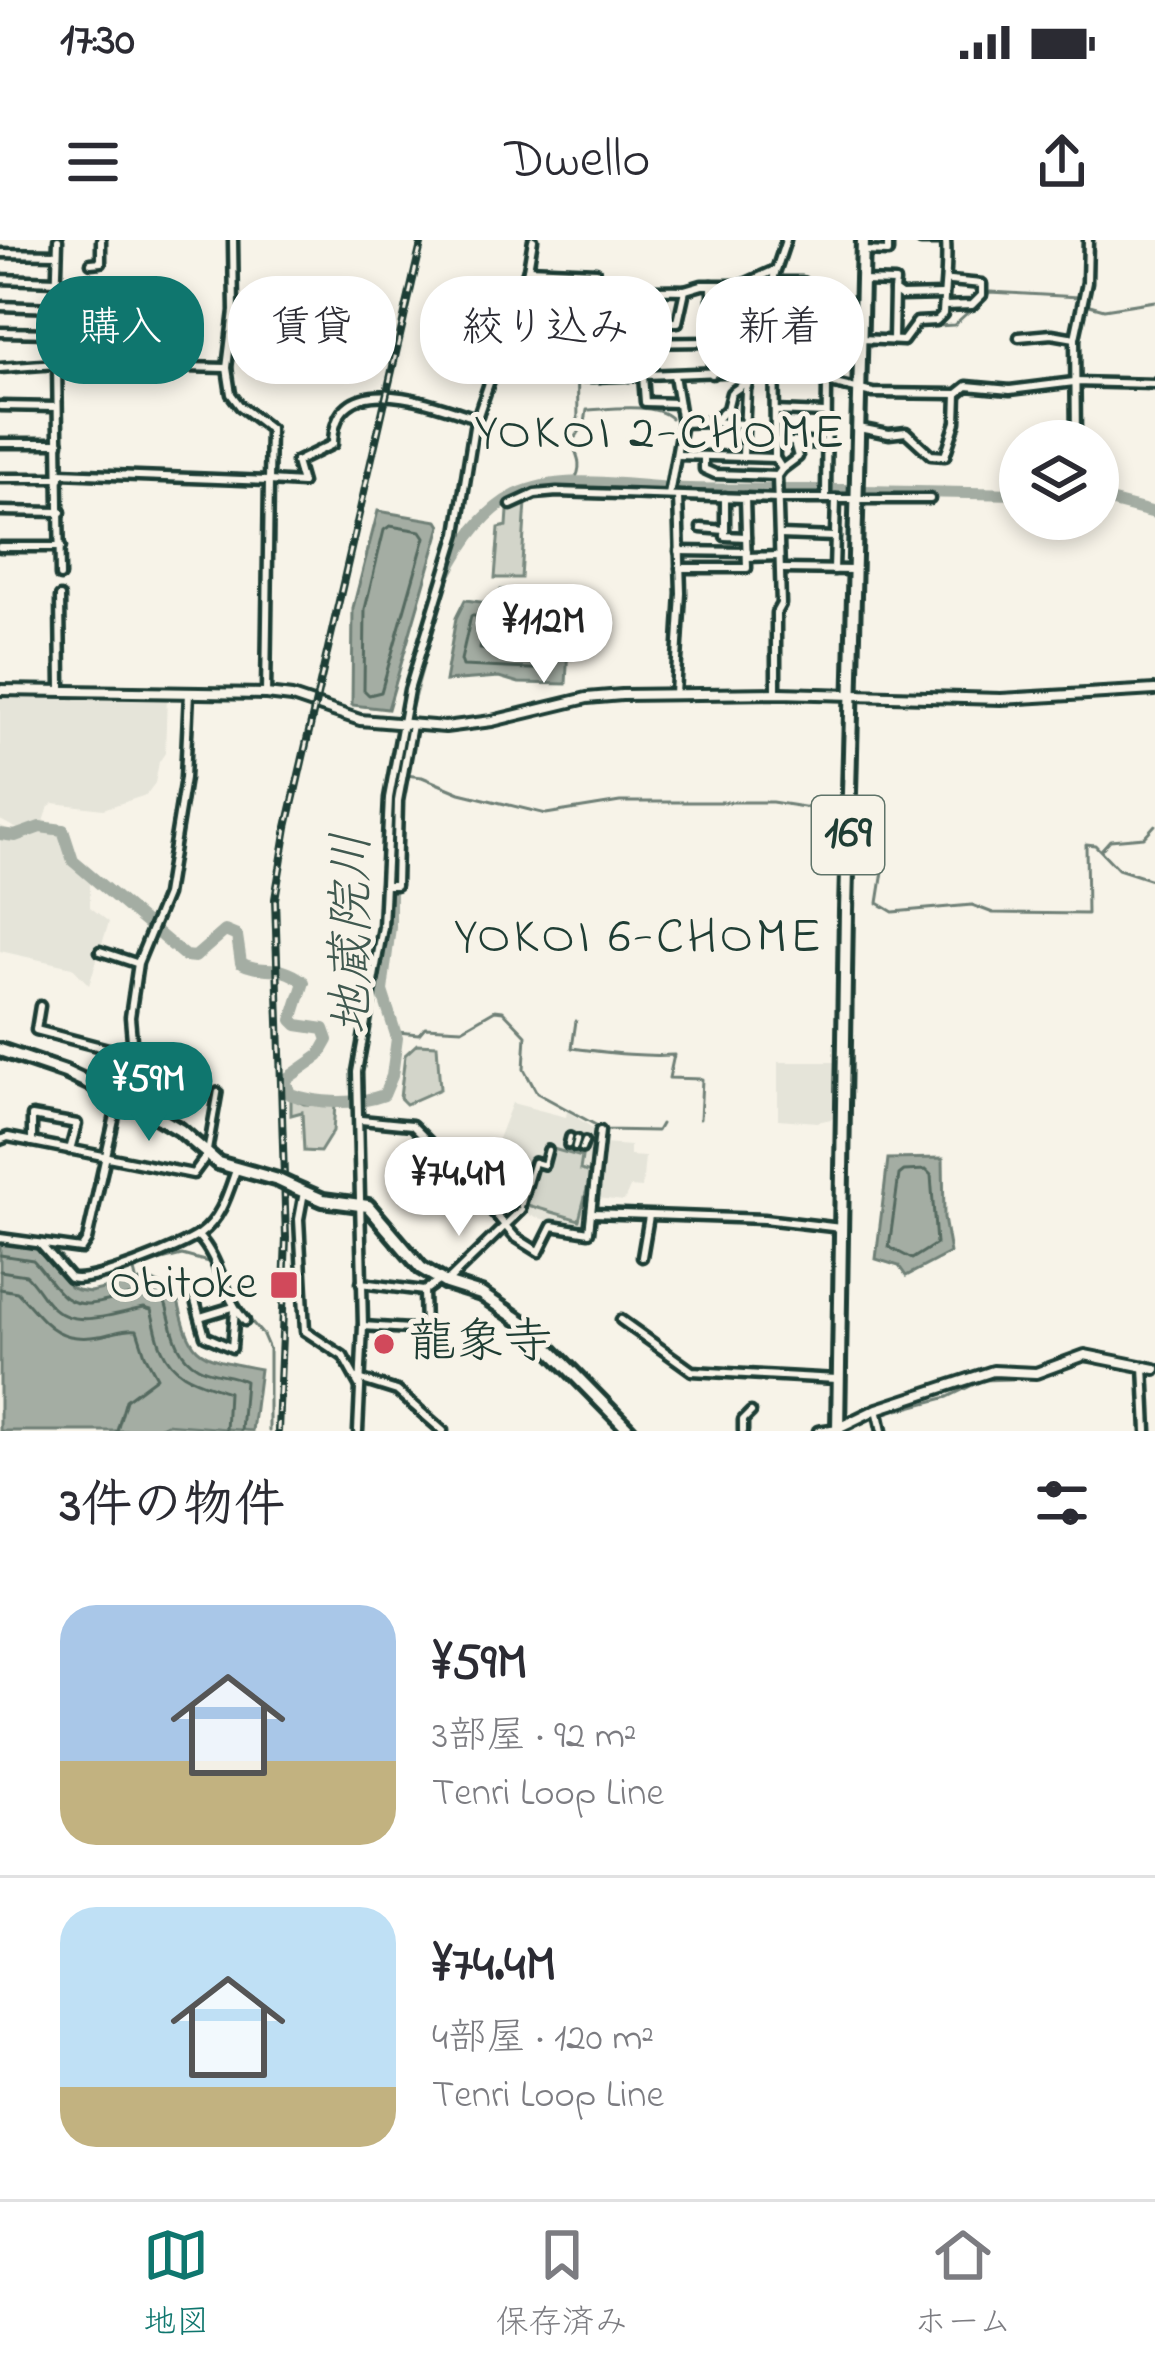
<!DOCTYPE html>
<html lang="ja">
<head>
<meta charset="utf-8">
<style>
  :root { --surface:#fff; --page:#f2f2f3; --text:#2b2b33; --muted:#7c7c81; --line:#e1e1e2; --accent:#0f766e }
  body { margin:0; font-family:"Indie Flower","Klee One",sans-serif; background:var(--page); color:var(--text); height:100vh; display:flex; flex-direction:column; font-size:45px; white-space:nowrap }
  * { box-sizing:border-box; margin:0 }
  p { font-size:39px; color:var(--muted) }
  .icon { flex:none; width:66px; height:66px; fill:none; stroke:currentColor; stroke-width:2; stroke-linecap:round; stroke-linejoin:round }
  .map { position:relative; height:1191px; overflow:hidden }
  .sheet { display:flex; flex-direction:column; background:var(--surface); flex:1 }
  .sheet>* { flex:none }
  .guide { position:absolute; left:36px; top:36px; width:1083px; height:108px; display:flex; gap:24px }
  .controls { position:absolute; left:999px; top:180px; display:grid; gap:24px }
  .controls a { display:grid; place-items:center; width:120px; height:120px; border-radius:50%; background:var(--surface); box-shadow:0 6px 18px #0003; font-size:60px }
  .price { position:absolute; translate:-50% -102px; padding:0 27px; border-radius:42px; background:#fff; color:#222; font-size:39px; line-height:78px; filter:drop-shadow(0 3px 6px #0008) }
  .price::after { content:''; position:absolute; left:50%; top:72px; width:36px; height:27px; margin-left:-18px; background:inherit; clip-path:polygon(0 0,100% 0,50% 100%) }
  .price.selected { background:var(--accent); color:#fff }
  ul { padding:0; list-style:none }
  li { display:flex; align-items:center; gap:36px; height:300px; padding:0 60px }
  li+li { border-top:3px solid var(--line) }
  li span { display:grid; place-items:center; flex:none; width:336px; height:240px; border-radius:36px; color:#555 }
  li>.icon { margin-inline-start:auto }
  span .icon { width:144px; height:144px; fill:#fffc; stroke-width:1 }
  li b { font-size:51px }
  h2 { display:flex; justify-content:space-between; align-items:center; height:144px; padding:0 60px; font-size:51px }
  .chip { padding:0 42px; border-radius:48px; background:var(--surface); box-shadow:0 6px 18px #0003; font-size:42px; line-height:108px }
  .chip.selected { background:var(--accent); color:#fff }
  .status { display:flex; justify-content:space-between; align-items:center; height:84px; padding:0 60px; background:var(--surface); direction:ltr }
  .status svg { height:33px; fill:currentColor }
  header { display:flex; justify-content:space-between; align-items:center; height:156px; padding:0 60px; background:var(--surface); font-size:54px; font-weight:600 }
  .tabs { display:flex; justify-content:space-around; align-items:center; height:168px; border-top:3px solid var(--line); background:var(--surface); font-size:33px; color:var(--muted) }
  .tabs a { display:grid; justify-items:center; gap:6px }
  .tabs .selected { color:var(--accent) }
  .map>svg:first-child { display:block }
</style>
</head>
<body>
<div class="status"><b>17:30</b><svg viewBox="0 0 49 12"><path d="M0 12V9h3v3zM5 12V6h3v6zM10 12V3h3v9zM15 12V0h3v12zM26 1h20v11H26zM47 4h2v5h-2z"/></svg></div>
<header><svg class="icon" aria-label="menu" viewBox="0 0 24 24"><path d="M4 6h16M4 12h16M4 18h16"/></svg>Dwello<svg class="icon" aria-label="share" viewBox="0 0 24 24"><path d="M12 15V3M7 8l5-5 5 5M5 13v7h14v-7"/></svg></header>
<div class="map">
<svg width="1155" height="1191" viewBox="0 0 1155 1191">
  <rect width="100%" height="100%" fill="#f7f3e8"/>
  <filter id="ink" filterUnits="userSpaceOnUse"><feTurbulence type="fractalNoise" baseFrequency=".00833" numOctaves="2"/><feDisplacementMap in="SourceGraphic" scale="24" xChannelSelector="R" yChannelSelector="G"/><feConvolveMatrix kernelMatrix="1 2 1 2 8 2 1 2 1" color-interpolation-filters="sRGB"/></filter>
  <g filter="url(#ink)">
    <g fill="#e5e4d9">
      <path d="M0,455l167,2 -2,56 -6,9 -4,21 -9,12 -43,14 -49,-6 -5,3 -5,16 -17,12 -27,-14z"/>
      <path d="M0,586l30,11 18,-10 16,6 7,29 19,19v26l19,15 -20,63 -17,-18 -72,-16z"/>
      <path d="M778,822h58v56l-19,4 -39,-3z"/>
      <path d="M512,863l54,14 1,-6 30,20 -13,100 -62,-18 2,-4 -40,-35z"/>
      <path d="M603,904l27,2v10l15,1 -3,31 -12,-1 -6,14 -28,-3z"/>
    </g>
    <g fill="#d3d5ca" stroke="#79897f" stroke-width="3">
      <path d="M526,262l-5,76h-26l4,-50 8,-2 1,-15z"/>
      <path d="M417,804l20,1 3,44 -34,15 -6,-6 5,-43z"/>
      <path d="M291,858l13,6 31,1 -2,26 -13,21 -16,-1 -2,-39 -11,3z"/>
      <path d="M553,909l29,8 -2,13 11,3 -12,47 -55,-16 11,-39 12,2z"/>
    </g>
    <g fill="#a4ada3" stroke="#6f8077" stroke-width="3">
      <path d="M378,271l60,10 3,5 -53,183 -36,-4 1,-97z"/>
      <path d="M501,350h70l-5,94 -47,-1 -20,-6 -54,4 11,-63 9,-18 30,4 5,-5z"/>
      <path d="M943,918l1,60 6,35 -44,23 -7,-10 -23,-7 12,-100z"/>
      <path d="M0,1003l38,6 25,25 7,13 7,3 13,2 59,-13 27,13c15,66 17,64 84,77l-8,62 -86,-7 -14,7h-152z"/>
    </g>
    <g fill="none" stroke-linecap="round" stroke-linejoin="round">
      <g stroke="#546a60" stroke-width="3">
        <path d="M390,286l31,5 4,6 -44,155 -12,3 -5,-5 1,-81 19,-79z"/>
        <path d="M515,362l42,3 -4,65 -90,-4 -2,-6 10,-44h27z"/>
        <path d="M521,377l21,4 -4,34 -58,-6 3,-17 22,-3z"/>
        <path d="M904,931l22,-1 5,5 5,69 -24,15 -23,-12 10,-72z"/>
        <path d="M0,1015l33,5c10,10 23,32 33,38 29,19 63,-15 98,1 9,24 8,54 34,68 14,8 33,7 47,14l-4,50"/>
        <path d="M0,1031l26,4c10,9 15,21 24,30 24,26 65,8 94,3l7,2c4,12 5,27 11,39 13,30 40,33 66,43l-2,39"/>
        <path d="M0,1049l17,3c26,26 36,52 82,44 14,-2 25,-8 38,-6l8,25 12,22 -31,23 -9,31"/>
      </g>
      <g stroke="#6f8077" stroke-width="3">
        <path d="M1086,64l18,5 51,-8"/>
        <path d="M577,81l1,106"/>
        <path d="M892,103l12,4 16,-20 34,-2 36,-33 89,5"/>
        <path d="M866,108l17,-6"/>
        <path d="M573,243c10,-15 6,-25 -1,-40l13,-20 2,-13c22,-1 68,-8 84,8"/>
        <path d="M397,534l25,3 38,16 86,21 74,-12h152l89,14 21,-2 2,51 -6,38 15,9 79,-7 21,8 94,1 -1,-70 9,1 23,24 37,12"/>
        <path d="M1101,610l9,-10 34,-3 11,-12"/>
        <path d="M576,781l-4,27c34,4 67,9 102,7l-5,23 33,1 -2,40"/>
        <path d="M397,792l22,2 6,-7 37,2 33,-19 8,1 23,24 -2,34 13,24 68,37 52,1 4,-7"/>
        <path d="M0,992l43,9"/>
        <path d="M60,1016l16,21"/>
        <path d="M108,1030l21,-8 3,3"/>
        <path d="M137,1043l-4,-16 49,-12 30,8"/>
        <path d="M238,1066l25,29 6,14v82"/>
        <path d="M898,1170l50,-13 35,-17 55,-2 39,-16h16l62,12"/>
      </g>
      <g stroke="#a4ada3" stroke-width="12">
        <path d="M863,251l157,3"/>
        <path d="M1098,258l57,15"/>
        <path d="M445,337c16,-33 38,-66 71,-82 51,-24 120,-7 174,-6 52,1 104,1 157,1"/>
        <path d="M0,594l15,2 25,-9 23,3 10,31 112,95 10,1 30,-26 12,5 4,27c23,12 35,-2 63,19l-12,38 5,5 27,4 4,11 -9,16 -34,24 5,14c27,10 67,11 94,1l8,-19 5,-38 -15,-47 8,-64v-104l15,-108 28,-102"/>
      </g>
      <defs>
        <g id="pedestrian">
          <path d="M568,905l2,-8"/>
          <path d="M575,907l2,-8"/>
          <path d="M208,909l10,-57"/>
          <path d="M582,909l3,-8"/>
          <path d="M521,966l13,-44 10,3 4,-15"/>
        </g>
        <g id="minor">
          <path d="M863,11l25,1v-12"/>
          <path d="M0,13l56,1"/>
          <path d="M91,23l10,-1v-22"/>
          <path d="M528,29l68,3"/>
          <path d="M0,39l56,2"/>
          <path d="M862,41l33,1 -1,9 7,5 42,-1"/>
          <path d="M774,42h28l1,5 -2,51h-26"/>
          <path d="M744,44l31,-14"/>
          <path d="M0,66l55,2"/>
          <path d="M944,66l28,-1 10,-10v-11l-32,-3"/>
          <path d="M598,80l2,57"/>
          <path d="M631,82l-46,-5v-31c34,7 65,3 100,4"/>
          <path d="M0,92l55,1"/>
          <path d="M1019,97l33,-3 23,4"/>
          <path d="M861,99l42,2 14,-19 19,-1 7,-7c1,-25 5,-47 3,-74h-25"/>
          <path d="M893,99l1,-48"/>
          <path d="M630,103l79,-1"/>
          <path d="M54,124l4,-124"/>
          <path d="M57,124l3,212"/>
          <path d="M0,128l57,-4 170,4"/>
          <path d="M712,134v-89"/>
          <path d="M490,135l103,2 182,-7 98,23 84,1 10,-8 43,4 64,-8 81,2"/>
          <path d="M643,135l2,27 32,1"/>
          <path d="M629,136l2,-54h47l7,-32 17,-5h43l-3,27 9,61 -5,17 -3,65"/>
          <path d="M0,166l56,1"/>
          <path d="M775,171l50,2"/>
          <path d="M713,182l31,2"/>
          <path d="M682,183l31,-1 14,-13 4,-16 17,-12"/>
          <path d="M859,188l30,6 17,-2 25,23 14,1 11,-34 1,-28"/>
          <path d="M775,201l50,3"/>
          <path d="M1076,201l-1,-103 12,-56 1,-42"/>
          <path d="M0,203h59"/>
          <path d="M679,215l96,3"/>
          <path d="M704,217v12l11,5 62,2"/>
          <path d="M782,229l16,-12 -4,-15"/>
          <path d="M60,233l209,8 1,-52 -30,-23 -9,-12 -4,-26 7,-57 -1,-71"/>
          <path d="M0,238h60"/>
          <path d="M669,255l13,-72 -8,-48"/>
          <path d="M725,257v39l21,1"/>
          <path d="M826,258l1,-117"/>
          <path d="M511,265l24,-11 22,-2 221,7h152"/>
          <path d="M0,271l61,1"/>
          <path d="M701,288l24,2"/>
          <path d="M780,295l55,2"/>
          <path d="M0,307h61"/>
          <path d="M679,311l68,1"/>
          <path d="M747,317l32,-1"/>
          <path d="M680,328h67l-2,-70"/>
          <path d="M782,329l71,1"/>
          <path d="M834,330l2,-71"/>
          <path d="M60,357l1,90"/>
          <path d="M776,453v-80l5,-9 -4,-128 5,-7 -7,-11 -1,-182 12,-36"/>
          <path d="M266,454l3,-213 33,2 -6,-21 37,-18c1,-79 98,-41 143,-26"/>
          <path d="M675,454l6,-101 -3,-97"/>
          <path d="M385,645h11l2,-84 14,-76"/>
          <path d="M100,711l36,12"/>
          <path d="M40,766l-4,24 76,20 16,11"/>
          <path d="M361,880l51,5 49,49 54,63 24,15 13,-26 37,6 11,-101"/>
          <path d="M0,900l8,-3 185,37 14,-19"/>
          <path d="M32,902v-26l45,8 -7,26"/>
          <path d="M304,952l-5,27 6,112 38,25 16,29"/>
          <path d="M593,973l171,6 77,9"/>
          <path d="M198,996c23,24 24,59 47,85"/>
          <path d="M0,998l81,11 6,-9 45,-200 -2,-23 8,-54 28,-68 19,-117 4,-85"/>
          <path d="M40,1004l30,34c20,7 112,-31 130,-44 21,-15 28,-41 36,-64"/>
          <path d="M642,1017l7,-41"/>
          <path d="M361,1043l63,8 14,-10"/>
          <path d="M446,1043l75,-73"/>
          <path d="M194,1057l11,39 27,12 3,-38"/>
          <path d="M200,1077l33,-10"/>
          <path d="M621,1080l71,51 145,8"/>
          <path d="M363,1086l62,4 -1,-39"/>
          <path d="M1144,1126l3,65"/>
          <path d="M359,1139l38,12 46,40"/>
          <path d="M877,1169l5,22"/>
          <path d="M358,1191l5,-105 -6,-254 26,-145 6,-129 20,-108 48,-157 17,-106 54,-158 5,-29"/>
          <path d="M743,1191v-11l8,-8"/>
          <path d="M818,1191l20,-3"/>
        </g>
        <path id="tertiary" d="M0,450l266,4 26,3 68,23 85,7 47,-6 95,-23 35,-3 158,-2 221,6 154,-9"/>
        <path id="secondary" d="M838,1188l39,-19 116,-38 43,2 49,-18 70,14"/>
        <g id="primary">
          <path d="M0,810l65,22 79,37 36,21 38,33 60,17"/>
          <path d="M293,947l30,13 45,6 53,62 25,15 35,11 43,29 106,108"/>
        </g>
        <path id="trunk" d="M838,1191l8,-520 17,-671"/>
      </defs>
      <use href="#pedestrian" stroke="#1f3d34" stroke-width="14"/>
      <use href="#minor" stroke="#1f3d34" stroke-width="15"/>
      <use href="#tertiary" stroke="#1f3d34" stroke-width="16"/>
      <use href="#secondary" stroke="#1f3d34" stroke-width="16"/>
      <use href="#primary" stroke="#1f3d34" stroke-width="20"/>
      <use href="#trunk" stroke="#1f3d34" stroke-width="20"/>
      <use href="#pedestrian" stroke="#f7f3e8" stroke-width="4.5"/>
      <use href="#minor" stroke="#f7f3e8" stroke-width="6"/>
      <use href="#tertiary" stroke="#f7f3e8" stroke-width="8"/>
      <use href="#secondary" stroke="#f7f3e8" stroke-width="8"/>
      <use href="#primary" stroke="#f7f3e8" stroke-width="10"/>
      <use href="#trunk" stroke="#f7f3e8" stroke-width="10"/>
      <defs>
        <path id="rail" d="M278,1191l8,-193 -11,-339 12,-72 135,-587"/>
      </defs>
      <use href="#rail" stroke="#1f3d34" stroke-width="8"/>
      <use href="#rail" stroke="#f7f3e8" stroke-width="3" stroke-dasharray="9" stroke-linecap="butt"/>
      <defs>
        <path id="primary-bridge" d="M278,940l15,7"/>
      </defs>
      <use href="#primary-bridge" stroke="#1f3d34" stroke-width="20" stroke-linecap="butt"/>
      <use href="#primary-bridge" stroke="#f7f3e8" stroke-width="10"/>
    </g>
  </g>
  <g fill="#d1495b" stroke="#f7f3e8" stroke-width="4.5">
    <rect x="269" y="1030" width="30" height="30" rx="6"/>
    <circle cx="384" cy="1104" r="12"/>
  </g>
  <g text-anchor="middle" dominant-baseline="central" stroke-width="10" stroke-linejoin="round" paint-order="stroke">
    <rect fill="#f7f3e8" stroke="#60746a" stroke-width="3" x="812" y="556" width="72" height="78" rx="9"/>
    <g font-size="45" font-weight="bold" fill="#1f3d34">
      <text x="848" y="595">169</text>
    </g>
    <g font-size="48" fill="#1f3d34" stroke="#f7f3e8" text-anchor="end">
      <text x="257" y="1045">Obitoke</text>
      <text x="408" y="1104" text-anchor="start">龍象寺</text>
    </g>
    <g font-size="51" letter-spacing="3" fill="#1f3d34" stroke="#f7f3e8">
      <text x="661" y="194">YOKOI 2-CHOME</text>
      <text x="639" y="698">YOKOI 6-CHOME</text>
    </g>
    <g font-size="51" font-style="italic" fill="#405950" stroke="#f7f3e8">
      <text transform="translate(354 694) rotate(-90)">地蔵院川</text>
    </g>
  </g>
</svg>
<div class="controls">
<a><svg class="icon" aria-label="layers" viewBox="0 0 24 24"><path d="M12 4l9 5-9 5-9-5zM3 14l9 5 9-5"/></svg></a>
</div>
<b class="price" style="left:544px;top:446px">¥112M</b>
<b class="price selected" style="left:149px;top:904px">¥59M</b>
<b class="price" style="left:459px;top:999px">¥74.4M</b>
<div class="guide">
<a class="chip selected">購入</a>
<a class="chip">賃貸</a>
<a class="chip">絞り込み</a>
<a class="chip">新着</a>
</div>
</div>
<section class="sheet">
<h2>3件の物件<svg class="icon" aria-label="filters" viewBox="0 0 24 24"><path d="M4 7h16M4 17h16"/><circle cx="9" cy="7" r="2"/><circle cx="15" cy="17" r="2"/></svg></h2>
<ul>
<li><span style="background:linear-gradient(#a9c7e8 65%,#c2b280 0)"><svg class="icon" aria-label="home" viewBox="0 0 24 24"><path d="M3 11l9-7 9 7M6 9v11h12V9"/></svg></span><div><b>¥59M</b><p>3部屋 · 92 m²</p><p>Tenri Loop Line</p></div></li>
<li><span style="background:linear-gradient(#bfe0f5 75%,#c2b280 0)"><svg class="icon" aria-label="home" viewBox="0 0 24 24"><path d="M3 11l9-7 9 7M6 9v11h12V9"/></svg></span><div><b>¥74.4M</b><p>4部屋 · 120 m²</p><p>Tenri Loop Line</p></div></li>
</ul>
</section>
<nav class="tabs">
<a class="selected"><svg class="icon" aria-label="map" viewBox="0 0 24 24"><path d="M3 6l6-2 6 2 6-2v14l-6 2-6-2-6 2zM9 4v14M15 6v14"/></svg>地図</a>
<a><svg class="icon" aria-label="saved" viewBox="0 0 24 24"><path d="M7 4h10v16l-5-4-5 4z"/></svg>保存済み</a>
<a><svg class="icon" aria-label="home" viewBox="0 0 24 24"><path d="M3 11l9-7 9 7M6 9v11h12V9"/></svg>ホーム</a>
</nav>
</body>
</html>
